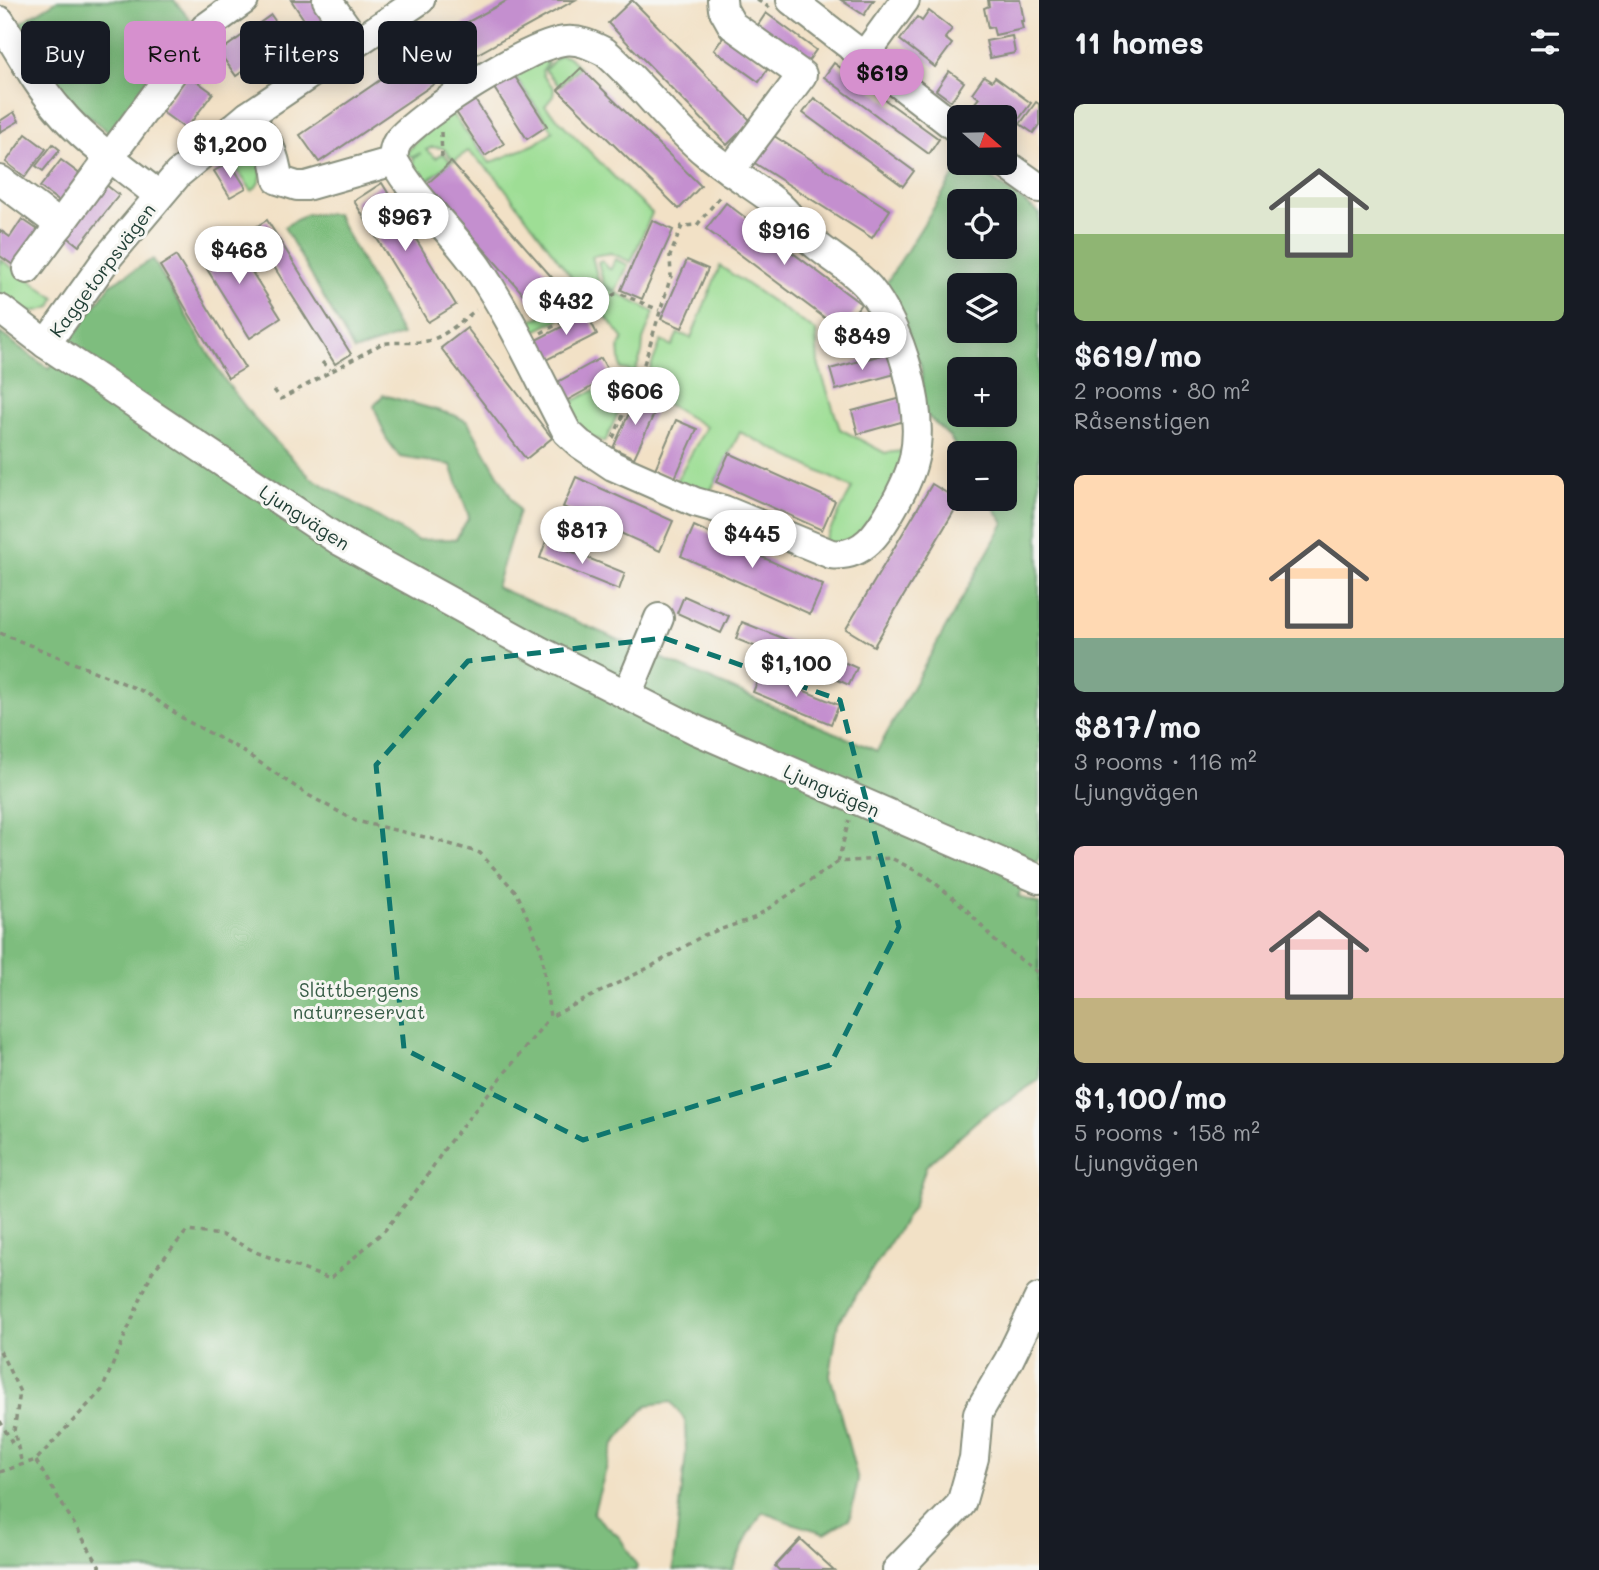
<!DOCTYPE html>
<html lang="en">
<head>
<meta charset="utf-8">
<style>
  :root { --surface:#171b24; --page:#20242c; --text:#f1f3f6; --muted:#9ea1a6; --accent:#d690ce }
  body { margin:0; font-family:Mali,sans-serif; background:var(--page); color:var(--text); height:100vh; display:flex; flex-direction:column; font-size:26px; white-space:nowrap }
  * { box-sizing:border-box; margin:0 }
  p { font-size:23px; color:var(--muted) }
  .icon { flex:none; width:38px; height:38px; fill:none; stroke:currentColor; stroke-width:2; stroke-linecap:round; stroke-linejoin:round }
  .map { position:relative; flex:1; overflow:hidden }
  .sheet { display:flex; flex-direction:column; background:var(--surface); width:560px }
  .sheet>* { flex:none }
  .top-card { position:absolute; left:21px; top:21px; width:665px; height:63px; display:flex; gap:14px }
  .needle { width:46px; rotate:110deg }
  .controls { position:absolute; left:947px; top:105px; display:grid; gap:14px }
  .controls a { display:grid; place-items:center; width:70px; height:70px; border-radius:10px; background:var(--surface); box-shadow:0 4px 18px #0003; font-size:35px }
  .price { position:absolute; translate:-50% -60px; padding:0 16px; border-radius:24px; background:#fff; color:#222; font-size:23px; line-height:46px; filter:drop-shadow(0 2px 4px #0008) }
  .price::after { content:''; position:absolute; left:50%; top:42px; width:21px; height:16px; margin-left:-10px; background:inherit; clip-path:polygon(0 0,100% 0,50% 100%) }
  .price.current { background:var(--accent); color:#111 }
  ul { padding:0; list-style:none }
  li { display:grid; align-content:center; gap:14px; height:371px; padding:0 35px }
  li span { display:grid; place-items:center; height:217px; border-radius:10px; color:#555 }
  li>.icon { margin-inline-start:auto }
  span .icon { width:126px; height:126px; fill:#fffc; stroke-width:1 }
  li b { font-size:30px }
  h2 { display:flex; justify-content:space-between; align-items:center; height:84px; padding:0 35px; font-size:30px }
  .pill { padding:0 24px; border-radius:10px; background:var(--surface); box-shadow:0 4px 18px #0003; font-size:24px; line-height:63px }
  .pill.current { background:var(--accent); color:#111 }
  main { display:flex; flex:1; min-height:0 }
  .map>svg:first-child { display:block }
</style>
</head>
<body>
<main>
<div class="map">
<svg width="1039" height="1570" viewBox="0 0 1039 1570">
  <rect width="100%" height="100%" fill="#f6f6f2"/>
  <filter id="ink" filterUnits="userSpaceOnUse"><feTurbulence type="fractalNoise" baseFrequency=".0143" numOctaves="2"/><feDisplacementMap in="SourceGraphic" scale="14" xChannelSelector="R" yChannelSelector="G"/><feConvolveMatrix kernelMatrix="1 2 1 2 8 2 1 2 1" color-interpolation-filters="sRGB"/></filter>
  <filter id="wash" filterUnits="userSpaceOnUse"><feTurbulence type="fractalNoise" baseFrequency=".00686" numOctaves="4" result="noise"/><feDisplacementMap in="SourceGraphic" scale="28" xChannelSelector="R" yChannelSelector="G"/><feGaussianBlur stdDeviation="1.57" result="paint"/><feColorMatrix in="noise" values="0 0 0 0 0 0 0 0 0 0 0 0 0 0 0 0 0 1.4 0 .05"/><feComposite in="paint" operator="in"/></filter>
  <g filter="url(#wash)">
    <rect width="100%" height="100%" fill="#f2e1c6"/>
    <g fill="#9ede95" stroke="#5e8e64" stroke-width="2">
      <path d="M559,55l10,2 10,10 -20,19 -14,-16z"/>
      <path d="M543,57l5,6 -6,8 2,6 10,11 -1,8 -8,10 80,82 27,25 -21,49 -20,-9 -19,3 7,28 55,28 -11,28 -1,13 -7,19 -14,-3 -2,-22 5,-8 -30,-37 -67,33 -6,-9 24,-12 30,-32 -78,-104 -29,-27 -14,10 -11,-13 -11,-1 -6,3 10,8 7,-5 8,9 -23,18 -6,-7 -4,3 -6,-8 2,-10 7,-5 -8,4 -8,-3 43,-45 42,54 45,-19 18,-13 -42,-60z"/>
      <path d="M244,134l9,2c6,20 17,39 -1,55l-29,-41z"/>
      <path d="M0,259l55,39 -4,9c-27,9 -30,5 -51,-12z"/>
      <path d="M615,259l13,6 -12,26 -12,-6 -6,-23 4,-2 5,8 4,1z"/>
      <path d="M720,266l96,65 2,32 22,66 45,24 27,-3 -9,28 -55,72 -25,-6 29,-56 -112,-56 -33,66 -31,-17 30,-54 -64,-38 19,-48 11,5 6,-13 13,5z"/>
      <path d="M619,378l12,6 -26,58 -22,-8 -18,-29z"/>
    </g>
    <g fill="#7ebd7e" stroke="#4e7d59" stroke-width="2" fill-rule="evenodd">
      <path d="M58,0h116l22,27 -84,108 -48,-39 -47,-71z"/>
      <path d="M962,163h8l69,50v644l-21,39 21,8v176l-59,38 -54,48 -13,41 -75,116 -8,52 28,105 -8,38 -25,15 -34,-10 -28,-11 -14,21 -17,37h-59l13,-117 -1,-33 -14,-18 -24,3 -34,40 -20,69 27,24 17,28 -1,4h-636v-1237l49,36 62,-85 42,-25 70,119 34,44 53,55 107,63 39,-1 13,-22 -18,-52 -51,-8 -14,-19 -12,-32 9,-11 71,20 14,7 51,89 -23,76 381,164 127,-228 -16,-24h16v-46h-45l-9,-16 -26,-24 -3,-47 -37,-79zM959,201h45v46h-45zM959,285h45v46h-45zM959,369h45v46h-45z"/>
      <path d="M307,214h29l66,121 -48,16 -70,-124z"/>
    </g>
    <g id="blocks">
      <g fill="#c48fcf">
        <path d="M291,0h20l16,24 -14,9z"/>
        <path d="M508,0h67l-103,57 -15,-29z"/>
        <path d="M632,0l119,121 -24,24 -119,-122z"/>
        <path d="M841,0h33l-10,15z"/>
        <path d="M988,0h32l4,21h-3l2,8 -28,6 -2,-8 -5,1 -4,-20 5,-2z"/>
        <path d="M929,11l23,18 -7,9 7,6 -17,23 -35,-27 17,-23 5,4z"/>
        <path d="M766,13l50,37 -10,14 -50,-36z"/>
        <path d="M271,15l17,24 -52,37 -17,-24z"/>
        <path d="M725,35l44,32 -10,15 -45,-32z"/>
        <path d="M1012,36l3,17 -25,5 -4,-17z"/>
        <path d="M434,43l19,28 -134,91 -19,-27z"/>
        <path d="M834,63l105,76 -10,15 -105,-77z"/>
        <path d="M581,68l120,118 -22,23 -121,-119z"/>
        <path d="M949,71l15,11 -13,19 -15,-11z"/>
        <path d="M188,75l25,18 -27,36 -25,-18z"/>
        <path d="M514,75l33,51 -20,13 -33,-51z"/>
        <path d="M984,76l8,5 3,-4 36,26 -21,28 -6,-4v-10h-12l-18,-13 5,-6 -7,-5z"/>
        <path d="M814,98l100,73 -11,15 -100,-73z"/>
        <path d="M475,100l29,44 -19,12 -29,-44z"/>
        <path d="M1036,102l3,2v21l-6,8 -13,-9z"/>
        <path d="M14,112l5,9 -19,11v-11z"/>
        <path d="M26,134l20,15 -21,28 -19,-15z"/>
        <path d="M771,134l119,76 -18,28 -119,-76z"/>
        <path d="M53,144l7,6 -17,21 -7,-5z"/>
        <path d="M61,160l20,15 -21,27 -20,-15z"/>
        <path d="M230,162l16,26 -16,9 -16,-26z"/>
        <path d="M451,162l112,128 -25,21 -111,-127z"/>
        <path d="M382,183l74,122 -28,17 -74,-121z"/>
        <path d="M105,184l14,11 -40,51 -14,-11z"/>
        <path d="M726,203l135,101 -20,26 -135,-101z"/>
        <path d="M22,219l19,13 -25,35 -16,-11v-26l10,7z"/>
        <path d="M267,220l84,134 -16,10 -84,-134z"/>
        <path d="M652,220l21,10 -31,69 -21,-9z"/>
        <path d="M228,234l53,84 -31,20 -53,-85z"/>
        <path d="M176,256l69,112 -17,10 -68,-112z"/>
        <path d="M687,260l21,9 -26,59 -21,-9z"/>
        <path d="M587,314l10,20 -53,27 -10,-20z"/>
        <path d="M467,328l85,110 -26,21 -85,-111z"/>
        <path d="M889,353l6,21 -59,16 -6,-21z"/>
        <path d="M601,358l10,18 -45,25 -10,-18z"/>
        <path d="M637,396l21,9 -24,53 -21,-10z"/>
        <path d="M902,398l6,22 -50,14 -6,-23z"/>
        <path d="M676,420l21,9 -22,49 -20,-9z"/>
        <path d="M729,453l106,48 -13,29 -106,-48z"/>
        <path d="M576,477l97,44 -13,30 -97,-44z"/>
        <path d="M932,484l28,17 -86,145 -28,-17z"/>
        <path d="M694,526l129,59 -13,29 -129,-58z"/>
        <path d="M546,541l79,32 -6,17 -79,-32z"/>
        <path d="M684,596l45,20 -8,17 -44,-20z"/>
        <path d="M742,622l71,28 -6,17 -71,-28z"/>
        <path d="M821,652l36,16 -8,17 -36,-16z"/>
        <path d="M761,673l78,32 -8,19 -78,-32z"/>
        <path d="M800,1539l34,31h-55l-4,-4z"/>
      </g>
    </g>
  </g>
  <g filter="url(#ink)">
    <use href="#blocks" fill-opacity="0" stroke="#888f7d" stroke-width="2"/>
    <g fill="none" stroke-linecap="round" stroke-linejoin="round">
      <defs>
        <g id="minor">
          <path d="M327,0l30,42"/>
          <path d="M722,0l1,9 9,16 70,50 -72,96"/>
          <path d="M791,0l168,130"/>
          <path d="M0,21c20,31 36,63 60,90 27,33 66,57 98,84"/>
          <path d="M865,55l40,-55"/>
          <path d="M248,116c18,23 27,34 30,64l19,6h9l88,-25c-1,-7 0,-14 4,-20 23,-28 130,-95 166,-100 15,-2 27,4 41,11 36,31 64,71 101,101 22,18 47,32 69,49 15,12 25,30 40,42 18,15 39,26 54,44 31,38 56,121 45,170 -4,18 -12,33 -21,49 -14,25 -30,51 -62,47l-107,-44 -29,-8 -82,-36 -33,-22 -13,-12c-29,-55 -55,-114 -90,-165 -25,-36 -63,-69 -83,-106"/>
          <path d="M1004,163l35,25"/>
          <path d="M0,180l60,45"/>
          <path d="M27,269l178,-241 39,-28"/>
          <path d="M0,309l46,35 294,197 200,110 156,79 343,149"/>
          <path d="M46,344l62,-87 70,-83 70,-58 172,-116"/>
          <path d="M627,695l32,-77"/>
          <path d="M897,1570l64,-66 13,-46 4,-45 31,-53 30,-62"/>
        </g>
      </defs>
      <use href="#minor" stroke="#888f7d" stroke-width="32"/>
      <g stroke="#888f7d" stroke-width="3.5" stroke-dasharray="5 5" stroke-linecap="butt">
        <path d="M757,0l13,8"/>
        <path d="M441,132l1,26"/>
        <path d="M541,333l74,-39h6l38,16"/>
        <path d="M322,362l8,8"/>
        <path d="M274,390l7,9 100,-55c15,-3 31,0 46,-3 18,-4 35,-21 49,-31"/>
        <path d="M613,438l27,-61 31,-101 -1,-20 12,-30 15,-1 25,-31"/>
        <path d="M0,633l145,59 42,29 51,27 70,47 48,26 73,17 51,15 37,40 24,56 9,68 102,-51 52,-31 50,-17 84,-56 53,-4 37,19 38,32 29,32 44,32"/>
        <path d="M838,862l11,-42"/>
        <path d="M0,1351l20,41 -6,39 8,33"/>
        <path d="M0,1421l14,25"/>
        <path d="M36,1461l66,109"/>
        <path d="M0,1472l36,-12 66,-70 50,-118 35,-41 35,4 36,18 72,26 55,-49 38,-48 24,-37 102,-127"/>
      </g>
      <use href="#minor" stroke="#fff" stroke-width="28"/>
    </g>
  </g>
  <path fill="none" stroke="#0f766e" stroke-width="5" stroke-dasharray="14 9" stroke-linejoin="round" d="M664,638l176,62 59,227 -69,138 -247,75 -179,-91 -28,-284 92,-104z"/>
  <g text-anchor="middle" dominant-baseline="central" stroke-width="6" stroke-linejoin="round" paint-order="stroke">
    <g font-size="19" fill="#1f3d34" stroke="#f6f6f2">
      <text transform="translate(102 270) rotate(-53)">Kaggetorpsvägen</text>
      <text transform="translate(305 517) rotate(33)">Ljungvägen</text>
      <text transform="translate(832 790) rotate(24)">Ljungvägen</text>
    </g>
    <g font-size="19" fill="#385d47" stroke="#f6f6f2">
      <text x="359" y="989">Slättbergens<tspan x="359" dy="22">naturreservat</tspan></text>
    </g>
  </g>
</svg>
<div class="controls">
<a><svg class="needle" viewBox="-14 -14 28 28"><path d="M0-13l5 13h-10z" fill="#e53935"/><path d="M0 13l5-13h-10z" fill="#9ea1a6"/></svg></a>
<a><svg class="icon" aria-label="locate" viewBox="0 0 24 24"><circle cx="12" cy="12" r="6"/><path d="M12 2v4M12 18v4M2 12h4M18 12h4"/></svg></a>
<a><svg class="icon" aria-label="layers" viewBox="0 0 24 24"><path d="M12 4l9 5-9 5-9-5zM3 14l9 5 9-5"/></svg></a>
<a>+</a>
<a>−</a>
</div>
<b class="price current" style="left:882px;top:109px">$619</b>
<b class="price" style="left:230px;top:180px">$1,200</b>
<b class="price" style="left:405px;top:253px">$967</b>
<b class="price" style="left:784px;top:267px">$916</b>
<b class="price" style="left:239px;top:286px">$468</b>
<b class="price" style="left:566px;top:337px">$432</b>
<b class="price" style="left:862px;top:372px">$849</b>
<b class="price" style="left:635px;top:427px">$606</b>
<b class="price" style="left:582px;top:566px">$817</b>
<b class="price" style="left:752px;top:570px">$445</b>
<b class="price" style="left:796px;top:699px">$1,100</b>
<div class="top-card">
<a class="pill">Buy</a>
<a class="pill current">Rent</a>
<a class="pill">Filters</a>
<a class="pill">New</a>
</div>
</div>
<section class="sheet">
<h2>11 homes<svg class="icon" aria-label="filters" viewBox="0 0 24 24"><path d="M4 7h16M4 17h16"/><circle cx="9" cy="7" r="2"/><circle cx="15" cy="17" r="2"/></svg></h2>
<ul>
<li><span style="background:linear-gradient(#dfe7d0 60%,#8fb573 0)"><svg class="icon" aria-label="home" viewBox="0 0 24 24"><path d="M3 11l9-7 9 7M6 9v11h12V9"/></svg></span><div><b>$619/mo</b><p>2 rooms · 80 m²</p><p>Råsenstigen</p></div></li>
<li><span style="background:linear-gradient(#ffd9b3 75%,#7fa58c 0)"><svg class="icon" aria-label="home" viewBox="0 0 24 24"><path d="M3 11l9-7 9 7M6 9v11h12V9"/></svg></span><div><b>$817/mo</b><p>3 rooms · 116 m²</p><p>Ljungvägen</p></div></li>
<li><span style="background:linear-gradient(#f6c9c9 70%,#c2b280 0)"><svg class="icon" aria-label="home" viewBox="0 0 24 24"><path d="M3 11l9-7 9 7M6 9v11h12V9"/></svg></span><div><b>$1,100/mo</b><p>5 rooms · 158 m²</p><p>Ljungvägen</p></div></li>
</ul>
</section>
</main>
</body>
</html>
